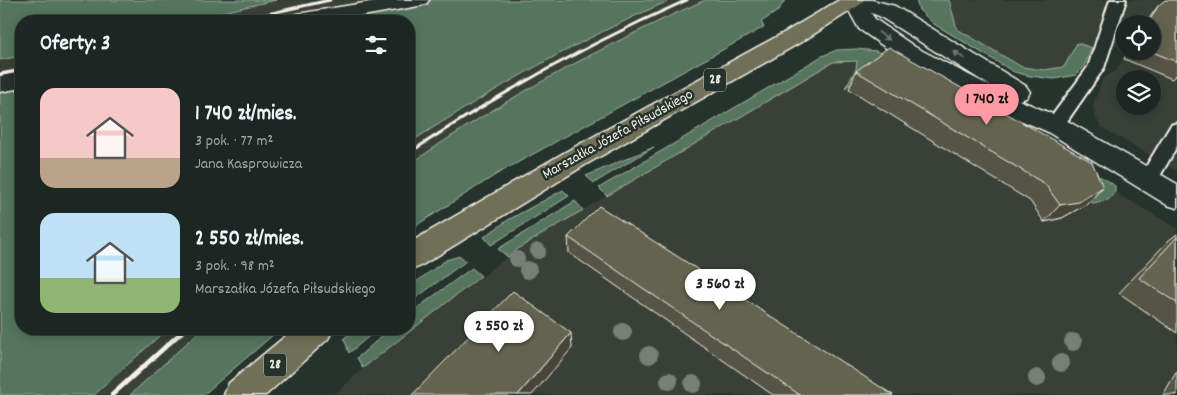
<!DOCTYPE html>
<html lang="pl">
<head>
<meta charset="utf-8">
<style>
  :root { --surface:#1c2622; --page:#252e2a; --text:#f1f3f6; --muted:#a0a5a5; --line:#3a4340; --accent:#ff9aa2 }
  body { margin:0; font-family:Dekko,sans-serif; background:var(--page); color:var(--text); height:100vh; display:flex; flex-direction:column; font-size:19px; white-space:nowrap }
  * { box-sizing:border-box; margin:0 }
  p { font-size:16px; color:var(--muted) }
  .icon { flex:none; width:28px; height:28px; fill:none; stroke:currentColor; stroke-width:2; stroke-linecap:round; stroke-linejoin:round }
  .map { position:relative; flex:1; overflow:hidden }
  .drawer { position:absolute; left:15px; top:15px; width:400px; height:320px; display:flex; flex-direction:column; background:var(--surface); border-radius:20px; box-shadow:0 2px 12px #0003,0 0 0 1px var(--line) }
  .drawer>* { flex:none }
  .buttons { position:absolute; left:1116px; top:15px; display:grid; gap:10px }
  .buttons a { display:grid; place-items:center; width:45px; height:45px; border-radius:50%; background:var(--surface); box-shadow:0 2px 12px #0003,0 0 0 1px var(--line); font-size:25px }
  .price { position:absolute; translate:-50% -42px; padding:0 11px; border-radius:18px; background:#fff; color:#222; font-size:16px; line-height:32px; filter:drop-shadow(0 1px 2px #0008) }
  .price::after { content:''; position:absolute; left:50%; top:30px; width:15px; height:11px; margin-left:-8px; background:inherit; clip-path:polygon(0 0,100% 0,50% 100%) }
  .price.active { background:var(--accent); color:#111 }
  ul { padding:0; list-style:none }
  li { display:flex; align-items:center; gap:15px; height:125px; padding:0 25px }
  li span { display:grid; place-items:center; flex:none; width:140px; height:100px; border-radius:15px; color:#555 }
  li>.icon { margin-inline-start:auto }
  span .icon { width:60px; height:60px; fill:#fffc; stroke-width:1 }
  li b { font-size:21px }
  h2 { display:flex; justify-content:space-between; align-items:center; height:60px; padding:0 25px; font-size:21px }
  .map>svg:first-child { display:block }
</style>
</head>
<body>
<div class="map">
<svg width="1177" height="395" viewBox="0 0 1177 395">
  <rect width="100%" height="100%" fill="#26332d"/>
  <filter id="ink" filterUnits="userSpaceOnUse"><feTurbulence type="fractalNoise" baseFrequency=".02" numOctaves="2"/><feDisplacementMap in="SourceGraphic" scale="10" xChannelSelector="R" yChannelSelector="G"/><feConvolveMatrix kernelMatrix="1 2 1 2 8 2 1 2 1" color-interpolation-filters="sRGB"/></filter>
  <g filter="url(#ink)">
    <g fill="#394137" fill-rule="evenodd">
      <path d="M276,0h122l-121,21h-94z"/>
      <path d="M617,0h162l-370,208v-98l112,-65z"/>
      <path d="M922,0h255v171l-76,-44 -5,-9 -3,-12 10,-28 13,-7 12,-20h24v-27h-27v24l-29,-10 -15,33 -11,6 -23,2 -33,-7 -78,-49zM1125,79h27v27h-27z"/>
      <path d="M21,56v21l-21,5v-22z"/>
      <path d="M833,61h53l291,167v167h-843l29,-27 156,-120z"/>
      <path d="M128,329h115l-76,66h-112z"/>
    </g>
    <g fill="#55755e" stroke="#a4b3a3">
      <path d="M0,0h276l-93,21h-162v35l-21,4z"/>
      <path d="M434,0h237c-91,39 -178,89 -262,143v-122h-97z"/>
      <path d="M705,0h80l-7,11 -17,11 3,5 -267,147 -88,56v-65c92,-65 193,-119 296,-165z"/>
      <path d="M916,0h33l8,29 65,38 22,3 20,-3 13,-24 15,5 -8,19 -8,8 -22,4 -24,-3 -16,-4 -80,-48 -15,-14z"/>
      <path d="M857,49l19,2 10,4 222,126 7,5v6l-7,8 -15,3 -8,-4 -204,-137 -36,26 11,-19 1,-8 -24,1 -226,134 -8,-8 223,-132 15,-6z"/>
      <path d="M21,84v245h146l-73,66h-94v-306z"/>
      <path d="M654,147l-60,36 -8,-7z"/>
      <path d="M563,190l6,6 -78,49 -7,-8 24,-17z"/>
      <path d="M575,201l8,9 -64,38 -11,9 -10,-8z"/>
      <path d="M460,256l6,5 -57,42v-16l37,-27z"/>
      <path d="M472,268l9,8 -118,92 -6,-10 33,-29h19v-15z"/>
      <path d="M202,329h78l-77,66h-73z"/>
      <path d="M356,329h22l-29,24 -5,-15z"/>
    </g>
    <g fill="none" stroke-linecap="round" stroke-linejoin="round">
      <defs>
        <g id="service">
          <path d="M1110,0h16l-22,68 -43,62 -6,2 -6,-2 -3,-5 3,-5 39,-53z"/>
          <path d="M1177,123v23l-22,39 -7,3 -7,-3 -3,-5 33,-55z"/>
        </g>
        <g id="minor">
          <path d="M382,0h47l-3,4 -7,2 -85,15h-48l3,-5 8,-2z"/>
          <path d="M843,0h29l23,6 131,80 4,6 -4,6 -7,2 45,19 113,65v24l-10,-3 -121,-74 -52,-22 -95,-52 -40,-28zM871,13l8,3 113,71 -77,-40 -40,-28z"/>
          <path d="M21,72v16l-21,4v-16z"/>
        </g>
        <g id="primary">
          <path d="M839,0h25l-3,4 -58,37 -218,124 -166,102 -10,3v-27l158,-92 220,-120z"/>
          <path d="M294,329h39l-5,10 -62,56h-42l5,-12z"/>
        </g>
      </defs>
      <use href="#service" stroke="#f4f1e8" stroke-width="4"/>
      <use href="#minor" stroke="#f4f1e8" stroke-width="3"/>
      <use href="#primary" stroke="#f4f1e8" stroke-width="3"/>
      <use href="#service" fill="#26332d" fill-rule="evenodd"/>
      <use href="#minor" fill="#26332d" fill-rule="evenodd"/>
      <use href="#primary" fill="#706f59" fill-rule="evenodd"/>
      <g stroke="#f4f1e8" stroke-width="3">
        <path d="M236,21l94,-21"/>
        <path d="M0,74l21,-4"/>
        <path d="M409,153c89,-59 180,-110 278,-153"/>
      </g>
      <path stroke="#f4f1e8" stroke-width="4.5" d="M112,395l73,-66"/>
    </g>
    <g fill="#748076">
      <circle cx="538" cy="251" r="8"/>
      <circle cx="517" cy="259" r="8"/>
      <circle cx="528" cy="270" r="9"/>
      <circle cx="623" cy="332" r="9"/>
      <circle cx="1073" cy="342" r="9"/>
      <circle cx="649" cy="355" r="9"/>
      <circle cx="1061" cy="363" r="9"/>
      <circle cx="1037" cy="378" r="9"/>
      <circle cx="669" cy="381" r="9"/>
      <circle cx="693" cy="384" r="9"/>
    </g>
    <g fill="#565544" stroke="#f4f1e8">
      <path d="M1177,0v74l-5,5 -48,-20 4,-8h24v-27h-7l13,-18z"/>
      <path d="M856,71l247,116 -16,17 -25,14 -18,4 -14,-21 -181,-112z"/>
      <path d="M1177,234v99l-58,-40 50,-53z"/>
      <path d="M568,237l325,158h-120l-204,-142z"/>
      <path d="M1177,371v24h-14z"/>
    </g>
    <g fill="#464537" stroke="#f4f1e8">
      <path d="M1103,187l-16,17 -25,14 -18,4 16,-17z"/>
      <path d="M571,333l1,15 -40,47h-14z"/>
    </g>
    <g fill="#64634f" stroke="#f4f1e8">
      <path d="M1165,0h12v62l-27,-11h2v-27h-4l10,-18z"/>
      <path d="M889,47l203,115 11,25 -24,15 -19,3 -15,-21 -189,-113z"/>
      <path d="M599,206l294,189h-93l-232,-158z"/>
      <path d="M1177,237v66l-38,-25z"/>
      <path d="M513,291l58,42 -53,62h-106z"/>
    </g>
    <defs><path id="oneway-solid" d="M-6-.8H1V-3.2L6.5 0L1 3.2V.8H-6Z" transform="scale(1.25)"/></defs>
    <g fill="#6e766e">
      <use href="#oneway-solid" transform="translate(884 36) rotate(35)"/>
      <use href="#oneway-solid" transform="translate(959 55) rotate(-148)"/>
    </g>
  </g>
  <g text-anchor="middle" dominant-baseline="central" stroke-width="5" stroke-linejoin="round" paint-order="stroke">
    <g fill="#26332d" stroke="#b6b8b0" stroke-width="1">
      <rect x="704" y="68.5" width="22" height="23" rx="4"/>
      <rect x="264" y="353.5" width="22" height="23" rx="4"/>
    </g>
    <g font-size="14" font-weight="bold" fill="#f4f1e8">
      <text x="715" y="80">28</text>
      <text x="275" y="365">28</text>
    </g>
    <g font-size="15" fill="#f4f1e8" stroke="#26332d">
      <text transform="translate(618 135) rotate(-29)">Marszałka Józefa Piłsudskiego</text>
    </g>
  </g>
</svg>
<div class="buttons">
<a><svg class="icon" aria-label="locate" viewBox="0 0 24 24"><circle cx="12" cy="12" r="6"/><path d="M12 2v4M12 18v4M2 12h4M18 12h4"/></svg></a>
<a><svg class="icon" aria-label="layers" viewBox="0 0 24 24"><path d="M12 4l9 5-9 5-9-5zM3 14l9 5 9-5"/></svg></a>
</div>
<b class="price active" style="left:987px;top:126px">1 740 zł</b>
<b class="price" style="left:720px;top:311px">3 560 zł</b>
<b class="price" style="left:499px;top:353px">2 550 zł</b>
<section class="drawer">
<h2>Oferty: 3<svg class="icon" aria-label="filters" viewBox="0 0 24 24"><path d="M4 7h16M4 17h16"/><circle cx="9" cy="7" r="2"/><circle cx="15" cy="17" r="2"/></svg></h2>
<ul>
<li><span style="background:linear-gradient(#f6c9c9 70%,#b9a48a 0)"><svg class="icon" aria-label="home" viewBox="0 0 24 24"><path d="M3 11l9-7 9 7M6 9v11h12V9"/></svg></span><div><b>1 740 zł/mies.</b><p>3 pok. · 77 m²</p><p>Jana Kasprowicza</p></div></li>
<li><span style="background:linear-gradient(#bfe0f5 65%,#8fb573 0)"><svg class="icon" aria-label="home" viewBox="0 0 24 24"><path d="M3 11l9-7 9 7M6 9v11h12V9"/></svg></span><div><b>2 550 zł/mies.</b><p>3 pok. · 98 m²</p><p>Marszałka Józefa Piłsudskiego</p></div></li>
</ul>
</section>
</div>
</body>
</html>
